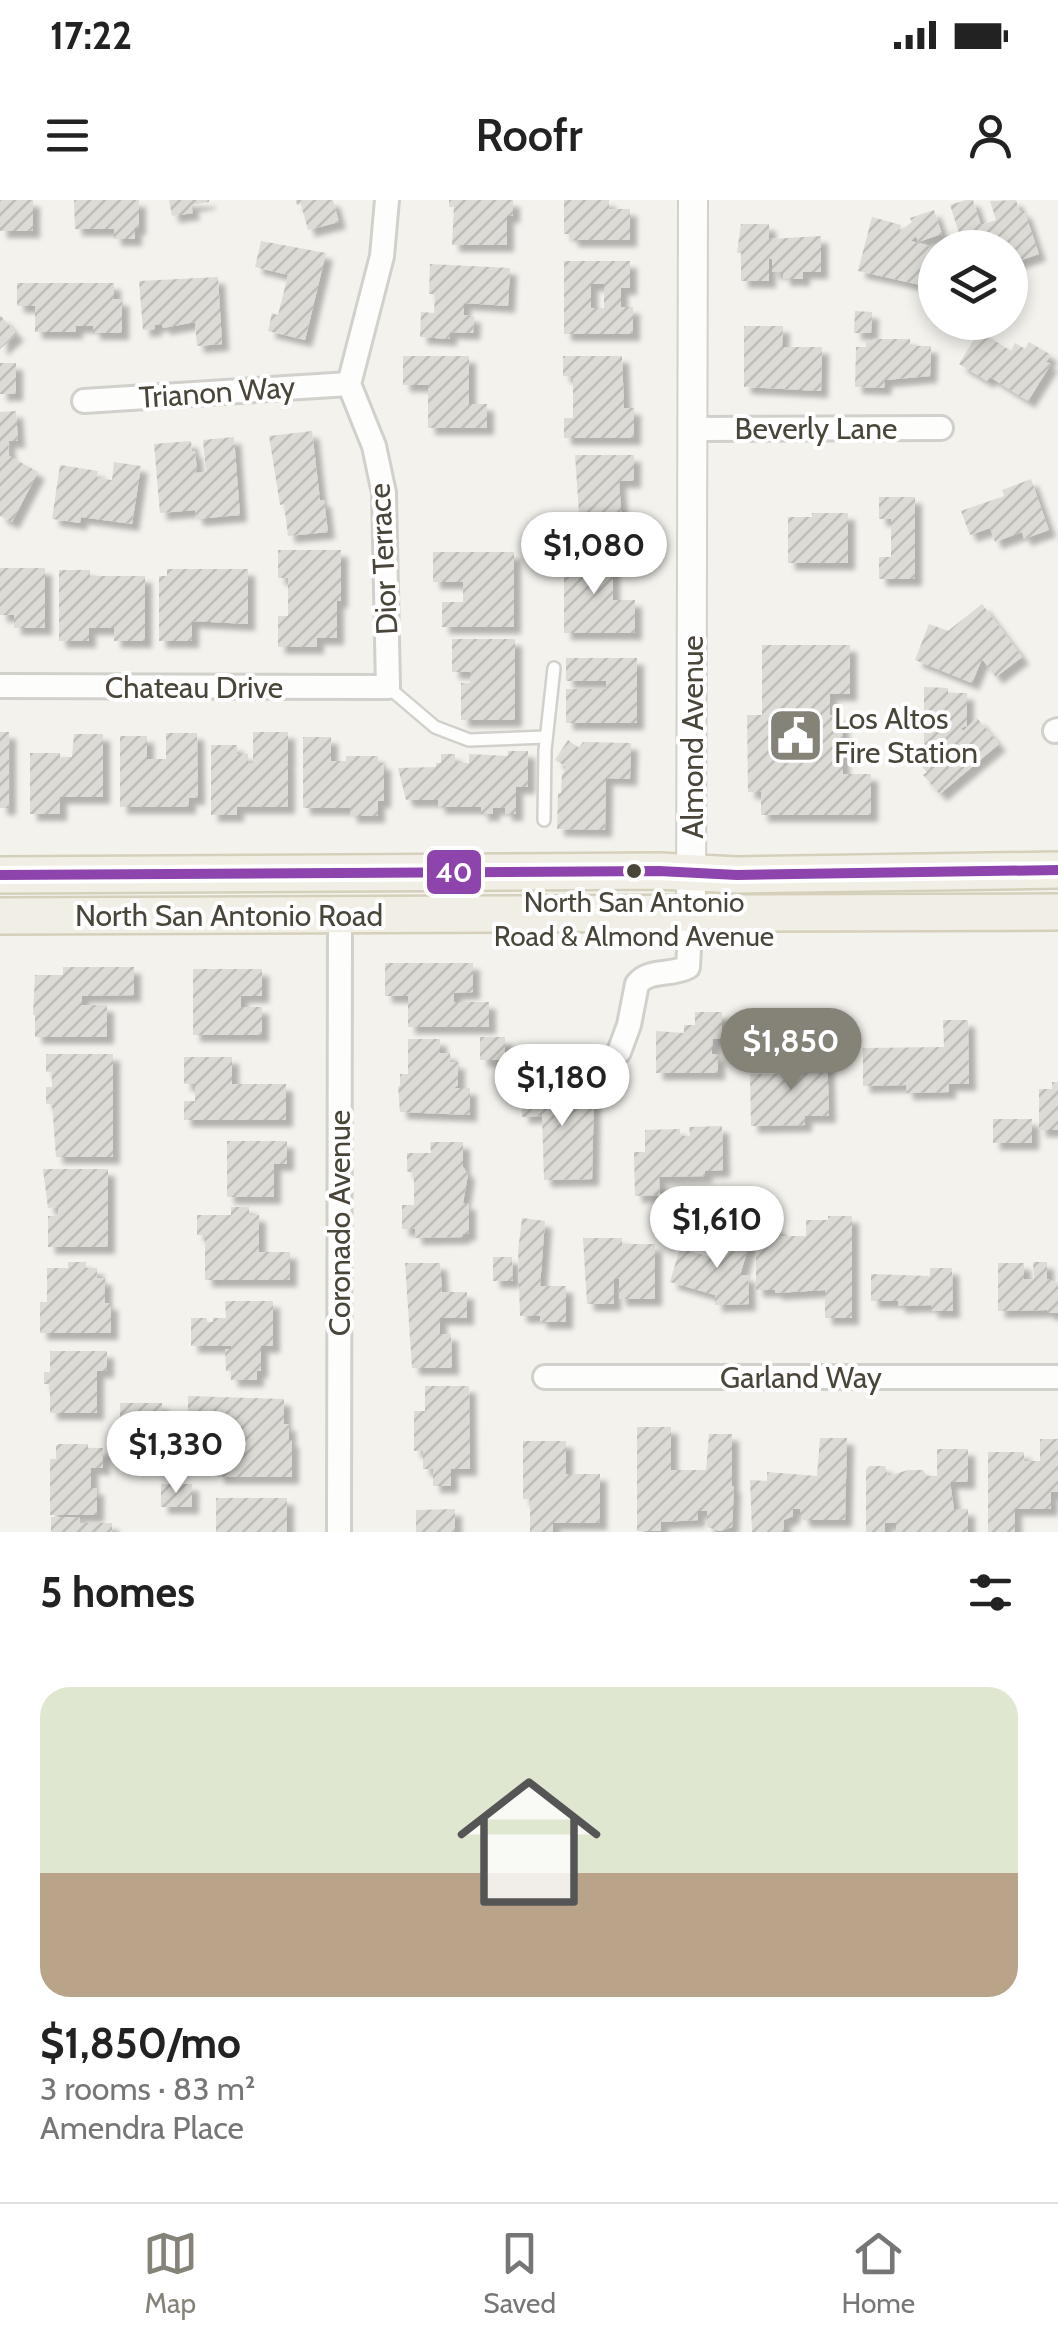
<!DOCTYPE html>
<html lang="en">
<head>
<meta charset="utf-8">
<style>
  :root { --surface:#fff; --page:#f2f2f2; --text:#222; --muted:#767676; --line:#e0e0e0; --accent:#858278 }
  body { margin:0; font-family:Cabin,sans-serif; background:var(--page); color:var(--text); height:100vh; display:flex; flex-direction:column; font-size:38px; white-space:nowrap }
  * { box-sizing:border-box; margin:0 }
  p { font-size:32px; color:var(--muted) }
  .icon { flex:none; width:55px; height:55px; fill:none; stroke:currentColor; stroke-width:2; stroke-linecap:round; stroke-linejoin:round }
  .map { position:relative; height:1332px; overflow:hidden }
  .sheet { display:flex; flex-direction:column; background:var(--surface); flex:1 }
  .sheet>* { flex:none }
  .tools { position:absolute; left:918px; top:30px; display:grid; gap:20px }
  .tools a { display:grid; place-items:center; width:110px; height:110px; border-radius:50%; background:var(--surface); box-shadow:0 5px 15px #0003; font-size:50px }
  .price { position:absolute; translate:-50% -85px; padding:0 22px; border-radius:35px; background:#fff; color:#222; font-size:32px; line-height:65px; filter:drop-shadow(0 2px 5px #0008) }
  .price::after { content:''; position:absolute; left:50%; top:60px; width:30px; height:22px; margin-left:-15px; background:inherit; clip-path:polygon(0 0,100% 0,50% 100%) }
  .price.on { background:var(--accent); color:#fff }
  ul { padding:0; list-style:none }
  li { display:grid; align-content:center; gap:20px; height:530px; padding:0 40px }
  li span { display:grid; place-items:center; height:310px; border-radius:30px; color:#555 }
  li>.icon { margin-inline-start:auto }
  span .icon { width:180px; height:180px; fill:#fffc; stroke-width:1 }
  li b { font-size:42px }
  h2 { display:flex; justify-content:space-between; align-items:center; height:120px; padding:0 40px; font-size:42px }
  .status { display:flex; justify-content:space-between; align-items:center; height:70px; padding:0 50px; background:var(--surface); direction:ltr }
  .status svg { height:28px; fill:currentColor }
  header { display:flex; justify-content:space-between; align-items:center; height:130px; padding:0 40px; background:var(--surface); font-size:45px; font-weight:600 }
  .tab-bar { display:flex; justify-content:space-around; align-items:center; height:140px; border-top:2px solid var(--line); background:var(--surface); font-size:28px; color:var(--muted) }
  .tab-bar a { display:grid; justify-items:center; gap:5px }
  .tab-bar .on { color:var(--accent) }
  .map>svg:first-child { display:block }
</style>
</head>
<body>
<div class="status"><b>17:22</b><svg viewBox="0 0 49 12"><path d="M0 12V9h3v3zM5 12V6h3v6zM10 12V3h3v9zM15 12V0h3v12zM26 1h20v11H26zM47 4h2v5h-2z"/></svg></div>
<header><svg class="icon" aria-label="menu" viewBox="0 0 24 24"><path d="M4 6h16M4 12h16M4 18h16"/></svg>Roofr<svg class="icon" aria-label="person" viewBox="0 0 24 24"><circle cx="12" cy="8" r="4"/><path d="M4 21q1-7 8-7t8 7"/></svg></header>
<div class="map">
<svg width="1058" height="1332" viewBox="0 0 1058 1332">
  <defs>
    <pattern id="building-hatch" width="6" height="6" patternUnits="userSpaceOnUse" patternTransform="scale(2.5)"><rect width="6" height="6" fill="#dddbd5"/><path d="M-1 1l2-2M0 6l6-6M5 7l2-2" fill="none" stroke="#bfbdb8"/></pattern>
    <filter id="shadow"><feDropShadow dx="7" dy="7" stdDeviation="2.5" flood-color="#0004"/></filter>
  </defs>
  <rect width="100%" height="100%" fill="#f3f2ed"/>
  <g fill="url(#building-hatch)" fill-rule="evenodd" filter="url(#shadow)">
    <rect x="0" y="0" width="33" height="31"/>
    <path d="M74,0h65v28h-4v11h-21v-10h-39z"/>
    <path d="M169,0h40v2l-18,3 2,8 -21,3z"/>
    <path d="M296,0h37l6,22 -31,8 -7,-26 -4,1z"/>
    <path d="M449,0h64v16h-6v29h-55l2,-38h-5z"/>
    <path d="M564,0h45v9h21v31h-59v-6h-7z"/>
    <path d="M966,0h7l8,25 15,-5 -6,-19 26,-1 4,12 4,-2 15,44 -29,10v-16h-46l-14,-43z"/>
    <path d="M934,10l8,24 -24,8 -2,-6 -5,5 19,5 -10,39 -62,-14 14,-54 29,8 -2,7 13,-10 -2,-4z"/>
    <path d="M741,24h28v15l52,-3v36h-18v7h-20v-7h-11v-13h-3v22h-28v-28h-4z"/>
    <path d="M261,41l65,12 -21,87 -37,-9 4,-18 6,2 10,-40 -33,-8z"/>
    <path d="M564,61h66v27h-9v19h12v27h-69zM591,84h13v24h-13z"/>
    <path d="M430,64l80,4 -2,38 -44,-3v12l10,1 -1,17 -23,-1v7l-30,-2 1,-25 13,1 1,-19h-6z"/>
    <path d="M218,77l4,67 -25,2 -2,-24 -32,6 -1,-4 -7,1v4l-12,1 -4,-49z"/>
    <path d="M17,83h97v16h8v34h-29v-7h-17v6h-41v-26h-18z"/>
    <path d="M855,111l17,1 -1,21h-17z"/>
    <path d="M0,115l17,19 -17,15z"/>
    <path d="M744,126h39l-1,21h40l-1,44 -77,-4z"/>
    <path d="M979,131l32,20 4,-8 10,6 4,-7 22,13 -5,7 5,2 -23,37 -38,-24 -3,4 -28,-17z"/>
    <path d="M873,139h37v7h21l-1,30 -45,4 -1,8 -29,-1 1,-40h10v-5h7z"/>
    <path d="M403,156h66v48h18v24h-59v-43h-25z"/>
    <path d="M563,156h59l2,52h10v30h-70v-20h9v-42h-10z"/>
    <rect x="0" y="163" width="16" height="31"/>
    <path d="M16,211l2,30h-10l1,15 29,16 -26,50 -12,-6v-104z"/>
    <path d="M312,231l8,69h4l4,32 -40,4 -4,-32 -4,1 -11,-69z"/>
    <path d="M234,237l6,78 -44,4 -1,-9 -35,3 -6,-69 37,-3 1,10h3l2,19 -3,3 12,-1 -3,-32z"/>
    <path d="M575,255h59v26h-15l4,57h-53v-24h9z"/>
    <path d="M114,262l27,4 -9,58 -51,-7 -1,6 -28,-4 8,-54 38,6 -1,7 15,2z"/>
    <path d="M1031,279l18,51 -25,9 -2,-7 -27,10 -5,-14 -20,7 -9,-24 43,-15 -2,-6z"/>
    <path d="M879,297h36v82h-36v-22h12v-38h-12z"/>
    <path d="M812,313h36v50h-60v-46h24z"/>
    <path d="M278,350h63v51h-4v37h-20v9h-39v-31h10v-38h-10z"/>
    <path d="M433,352h81v75h-72v-25h21v-20h-30z"/>
    <path d="M564,353h49v47h22v33h-71z"/>
    <path d="M0,368h45v60h-31v-13h-14z"/>
    <path d="M167,369h81v55l-56,-3v20h-33v-65h8z"/>
    <path d="M59,370h31v6h55v65h-31v-13h-25v13h-30z"/>
    <path d="M982,404l40,53 -26,20 -14,-18 -10,24 -57,-23 14,-36 19,7z"/>
    <path d="M452,439h63v81h-54v-37h9v-11h-18z"/>
    <path d="M762,445h88v49h-20v21h12l1,59h28v41h-110v-23h-13l-1,-77h15z"/>
    <path d="M566,458h71v65h-71v-34h40v-8h-40z"/>
    <path d="M924,487l24,1v5h19v33l-6,2 2,3 14,-13 22,26 -59,50 -17,-19 4,-3 -5,-5 9,-7 -7,-8z"/>
    <rect x="0" y="532" width="9" height="76"/>
    <path d="M253,532h35v30h-5l5,1v44h-51v8h-26v-70h26v9h11v9h10l-5,-2z"/>
    <path d="M166,533h31l1,65h-9v9h-69v-71h27v23h19z"/>
    <path d="M74,534h29v63h-43v17h-30v-61h30v4h12z"/>
    <path d="M303,537h28v24h15v-5h32v7h6v38h-6v15h-28v-8h-47z"/>
    <path d="M568,540l11,8 4,-6 48,1 -1,36 -24,-1 -1,52 -48,-1 1,-36h3l1,-18 5,-8 -12,-7z"/>
    <path d="M508,551h20v36h-12v27h-11v-6h-12v6h-12v-7h-43v-7h-32l-8,-32 38,-1v-4h5v-9h14v9h14v-9l39,2z"/>
    <path d="M385,763h88v29l-19,1v9h35v25h-81v-31h-23z"/>
    <path d="M63,767h71v28l-52,1v9h25v32h-72v-22h-2l2,-40h28z"/>
    <path d="M193,769h69v27h-21v11h21v28h-69z"/>
    <path d="M695,812h27v27h-9l-1,8v7h6v19h-62v-42l28,2v-8h11z"/>
    <path d="M943,820h25l1,64h-20v8l-43,1v-8l-43,1v-38l81,-1z"/>
    <rect x="480" y="837" width="25" height="23"/>
    <path d="M408,839h32v14h10v9h8v23l-4,3h16v27l-70,-3 -2,-26h2v-12h8z"/>
    <path d="M800,851h27l2,65h-24v9l-54,1 -1,-52 50,-1z"/>
    <path d="M46,854h67v103h-57l-4,-53h-6v-17h6v-15h-6z"/>
    <path d="M184,857h48v27h54v36h-102v-19h11v-17h-11z"/>
    <path d="M545,881v6h12v6l37,-1 -2,87 -48,1 -2,-64 -20,1 -1,-35z"/>
    <path d="M1052,882h6v48h-19v-41h13z"/>
    <rect x="993" y="919" width="39" height="24"/>
    <path d="M722,926l1,44 -18,1v5l-46,1 1,18 -25,1 -1,-44h11v-22l35,-1v7h10l-1,-9z"/>
    <path d="M227,941h60v23h-13v33h-47z"/>
    <path d="M430,942h33v25l5,7 -5,29h6v31h-6v3l-48,1v-9h-13v-24h12v-31l-7,-3v-18h24z"/>
    <path d="M43,969h65v78h-60v-31h10v-9l-10,1z"/>
    <path d="M231,1007h18v8h10v37h31v28h-85v-45h-8v-20h34z"/>
    <path d="M828,1016h24v102h-27v-28l-50,3v-3h-19v-64l24,1v9h26v-16h22z"/>
    <path d="M522,1018l23,3 -5,65h26v36h-26v-6h-20l-2,-65z"/>
    <path d="M726,1031l25,8 -11,36h8l1,29 -34,1v-10l-45,-13 10,-34 37,11z"/>
    <path d="M583,1038h39v6h33v55h-36v-20h-5v25h-27z"/>
    <path d="M493,1057h19l1,24h-20z"/>
    <path d="M68,1062h18v6h11v10h8v25h6v30h-71v-31h7v-34h21z"/>
    <path d="M1033,1062h14v17l11,4v30h-11v-3l-49,1v-48h26v16h10z"/>
    <path d="M405,1063h35l2,29h25v26h-27v16h11l1,34h-40z"/>
    <path d="M930,1068h22l1,43h-22v-6l-33,1v-5h-27v-27l59,2z"/>
    <path d="M225,1101h48v45h-12v25h-4v9h-26v-9h-5l-1,-22h6v-3h-40v-28h16v4h6v-4h13z"/>
    <path d="M50,1151h57v20h-10v42h-47v-29h-6v-12h6z"/>
    <path d="M425,1186h44l1,83h-19v17h-18v-17h-10v-18h-9v-40h11z"/>
    <path d="M188,1196l96,3v25h5v16h3v37h-75v-46l-29,1z"/>
    <path d="M120,1203h42v25h-12l1,24h-38v-24h7z"/>
    <path d="M637,1227h34v43h35l3,-36h23v52h2l-2,41 -12,4 -13,-4v-16h-9v9l-37,2v9h-24z"/>
    <path d="M820,1238h27l-2,82h-42l-3,-11h-7v7l-9,4v12h-32l-2,-52 17,1v-9l50,4z"/>
    <path d="M1040,1239h18v53h-7v17h-36v23h-27v-80h36v9h16z"/>
    <path d="M523,1241h43v33h34v49h-47v9h-23v-33h-7z"/>
    <path d="M59,1244h29v4h15v20h-12v20h6v27h-47v-56h6v-13z"/>
    <path d="M937,1249h31v33h-18l4,27h14v23h-72v-9h-11v9h-19v-62l3,-4h16l3,10 20,-6h15l4,6h10z"/>
    <rect x="161" y="1284" width="31" height="23"/>
    <rect x="216" y="1298" width="71" height="34"/>
    <path d="M455,1309v23h-39v-22z"/>
    <path d="M51,1317h29v6h32v9h-61z"/>
  </g>
  <g fill="none" stroke-linecap="round" stroke-linejoin="round">
    <defs>
      <g id="service">
        <path d="M388,487l47,40 34,13 77,-3"/>
        <path d="M544,620l1,-70 9,-82"/>
      </g>
      <g id="minor">
        <path d="M84,201l265,-17"/>
        <path d="M691,229l250,-1"/>
        <path d="M0,486l388,1 -4,-194 -10,-47 -25,-62 33,-128 5,-56"/>
        <path d="M1055,531l3,-1"/>
        <path d="M619,852l10,-27 8,-41c12,-15 34,-8 51,-17l3,-54"/>
        <path d="M545,1177h513"/>
        <path d="M339,1332l1,-617"/>
      </g>
      <path id="tertiary" d="M691,713l2,-713"/>
      <g id="primary">
        <path d="M0,675l659,-4 78,4 321,-5"/>
        <path d="M0,716l1058,-4"/>
      </g>
    </defs>
    <use href="#service" stroke="#d1d0cb" stroke-width="16"/>
    <use href="#minor" stroke="#d1d0cb" stroke-width="28"/>
    <use href="#tertiary" stroke="#d1d0cb" stroke-width="32"/>
    <use href="#primary" stroke="#d5d0bb" stroke-width="40"/>
    <use href="#service" stroke="#fdfdfc" stroke-width="11"/>
    <use href="#minor" stroke="#fdfdfc" stroke-width="22"/>
    <use href="#tertiary" stroke="#fdfdfc" stroke-width="28"/>
    <use href="#primary" stroke="#f1efe5" stroke-width="35"/>
    <defs>
      <path id="bus-1" d="M0,675l659,-4 78,4 321,-5"/>
    </defs>
    <use href="#bus-1" stroke="#fff" stroke-width="18"/>
    <use href="#bus-1" stroke="#8e44ad" stroke-width="10"/>
  </g>
  <defs>
    <symbol id="civic-square" viewBox="-11 -11 22 22"><rect x="-9" y="-9" width="18" height="18" rx="4" fill="#858278" stroke="#fff"/><path d="M-.6-6.5H3V-4.5H.6V-3L4-1V1h2V6H-6V1h2V-1L-.6-3ZM-1.2 2.5V6h2.4V2.5Z" fill="#fff"/></symbol>
  </defs>
  <g fill-rule="evenodd">
    <use href="#civic-square" x="764" y="504" width="63" height="63"/>
  </g>
  <circle fill="#4a4539" stroke="#fff" stroke-width="4" cx="634" cy="671" r="9"/>
  <g text-anchor="middle" dominant-baseline="central" stroke-width="8" stroke-linejoin="round" paint-order="stroke">
    <g font-size="28" fill="#4a4539" stroke="#fff">
      <text x="634" y="702">North San Antonio<tspan x="634" dy="34">Road &amp; Almond Avenue</tspan></text>
    </g>
    <g font-size="30" fill="#4a4539" stroke="#fff">
      <text transform="translate(217 192) rotate(-4)">Trianon Way</text>
      <text x="816" y="228">Beverly Lane</text>
      <text transform="translate(383 359) rotate(-93)">Dior Terrace</text>
      <text x="194" y="487">Chateau Drive</text>
      <text transform="translate(692 537) rotate(-90)">Almond Avenue</text>
      <text x="229" y="715">North San Antonio Road</text>
      <text transform="translate(339 1023) rotate(-90)">Coronado Avenue</text>
      <text x="801" y="1177">Garland Way</text>
    </g>
    <g font-size="30" fill="#4a4539" stroke="#fff" text-anchor="start">
      <text x="834" y="518">Los Altos<tspan x="834" dy="34">Fire Station</tspan></text>
    </g>
  </g>
  <rect stroke="#fff" stroke-width="4" x="425" y="648" width="58" height="48" rx="10" fill="#8e44ad"/>
  <g font-size="28" text-anchor="middle" font-weight="bold" fill="#fff">
    <text x="454" y="682">40</text>
  </g>
</svg>
<div class="tools">
<a><svg class="icon" aria-label="layers" viewBox="0 0 24 24"><path d="M12 4l9 5-9 5-9-5zM3 14l9 5 9-5"/></svg></a>
</div>
<b class="price" style="left:594px;top:397px">$1,080</b>
<b class="price on" style="left:791px;top:893px">$1,850</b>
<b class="price" style="left:562px;top:929px">$1,180</b>
<b class="price" style="left:717px;top:1071px">$1,610</b>
<b class="price" style="left:176px;top:1296px">$1,330</b>
</div>
<section class="sheet">
<h2>5 homes<svg class="icon" aria-label="filters" viewBox="0 0 24 24"><path d="M4 7h16M4 17h16"/><circle cx="9" cy="7" r="2"/><circle cx="15" cy="17" r="2"/></svg></h2>
<ul>
<li><span style="background:linear-gradient(#dfe7d0 60%,#b9a48a 0)"><svg class="icon" aria-label="home" viewBox="0 0 24 24"><path d="M3 11l9-7 9 7M6 9v11h12V9"/></svg></span><div><b>$1,850/mo</b><p>3 rooms · 83 m²</p><p>Amendra Place</p></div></li>
</ul>
</section>
<nav class="tab-bar">
<a class="on"><svg class="icon" aria-label="map" viewBox="0 0 24 24"><path d="M3 6l6-2 6 2 6-2v14l-6 2-6-2-6 2zM9 4v14M15 6v14"/></svg>Map</a>
<a><svg class="icon" aria-label="saved" viewBox="0 0 24 24"><path d="M7 4h10v16l-5-4-5 4z"/></svg>Saved</a>
<a><svg class="icon" aria-label="home" viewBox="0 0 24 24"><path d="M3 11l9-7 9 7M6 9v11h12V9"/></svg>Home</a>
</nav>
</body>
</html>
